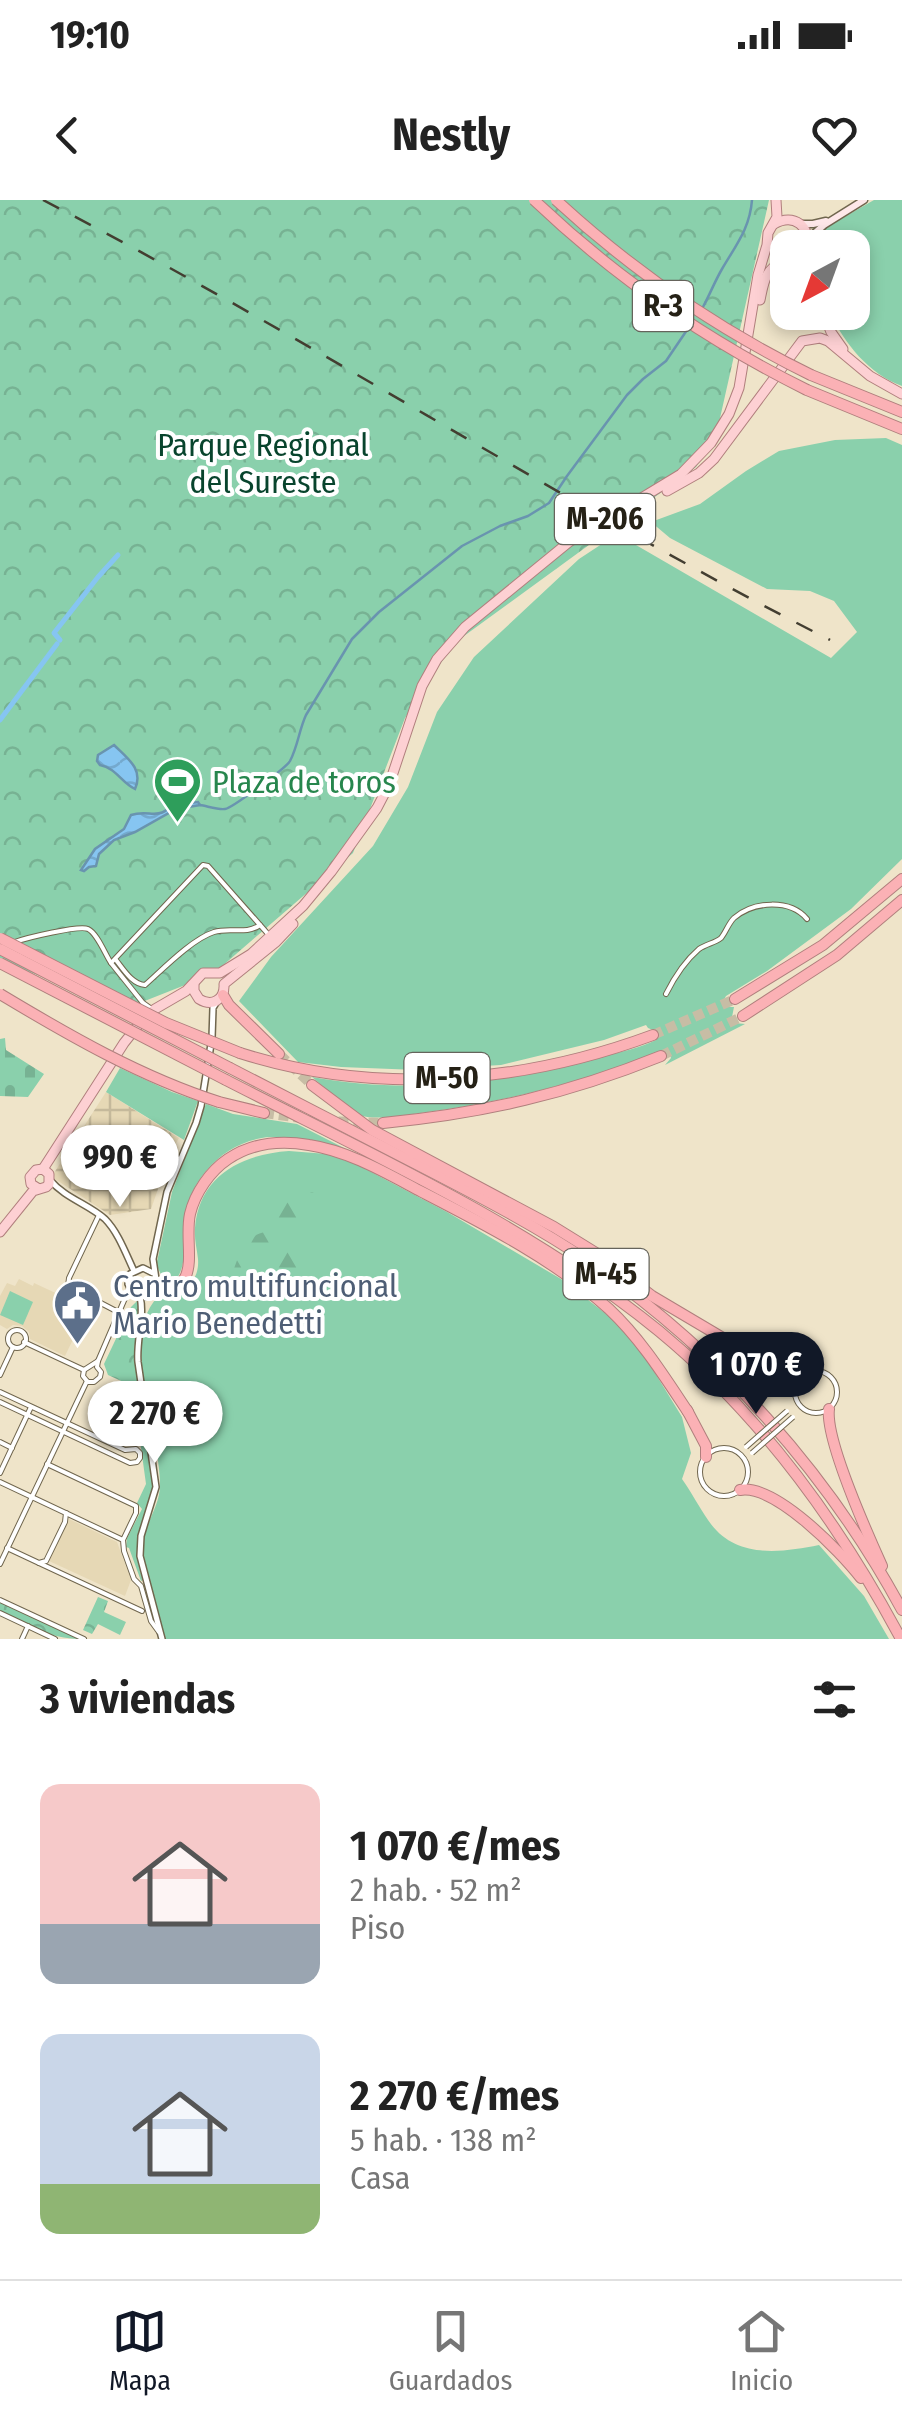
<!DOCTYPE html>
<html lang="es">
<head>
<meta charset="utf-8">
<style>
  :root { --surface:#fff; --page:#f6f6f6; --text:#222; --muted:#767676; --line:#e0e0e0; --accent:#111827 }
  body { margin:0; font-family:"Fira Sans Condensed",sans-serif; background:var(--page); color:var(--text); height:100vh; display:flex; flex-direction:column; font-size:38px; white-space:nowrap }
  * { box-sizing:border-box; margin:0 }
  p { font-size:32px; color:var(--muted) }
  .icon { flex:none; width:55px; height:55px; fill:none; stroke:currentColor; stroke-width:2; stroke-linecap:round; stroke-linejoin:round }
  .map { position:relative; height:1439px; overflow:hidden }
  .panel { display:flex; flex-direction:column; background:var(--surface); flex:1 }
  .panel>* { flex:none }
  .needle { width:65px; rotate:221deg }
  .fabs { position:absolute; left:770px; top:30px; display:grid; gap:20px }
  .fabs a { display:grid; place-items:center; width:100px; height:100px; border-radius:20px; background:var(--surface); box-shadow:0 5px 15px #0003; font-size:50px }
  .price { position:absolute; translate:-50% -85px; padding:0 22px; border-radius:35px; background:#fff; color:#222; font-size:32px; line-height:65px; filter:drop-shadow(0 2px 5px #0008) }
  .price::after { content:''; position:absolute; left:50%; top:60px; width:30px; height:22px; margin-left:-15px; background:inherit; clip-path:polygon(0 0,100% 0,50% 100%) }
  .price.active { background:var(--accent); color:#fff }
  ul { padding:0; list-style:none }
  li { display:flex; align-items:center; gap:30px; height:250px; padding:0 40px }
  li span { display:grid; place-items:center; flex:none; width:280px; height:200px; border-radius:20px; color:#555 }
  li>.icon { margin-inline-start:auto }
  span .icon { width:120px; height:120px; fill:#fffc; stroke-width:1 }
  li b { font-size:42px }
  h2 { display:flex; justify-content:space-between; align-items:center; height:120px; padding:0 40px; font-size:42px }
  .status { display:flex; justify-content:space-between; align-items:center; height:70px; padding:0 50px; background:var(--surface); direction:ltr }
  .status svg { height:28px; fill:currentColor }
  header { display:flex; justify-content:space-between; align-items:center; height:130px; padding:0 40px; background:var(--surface); font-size:45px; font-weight:700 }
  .tab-bar { display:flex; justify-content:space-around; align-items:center; height:140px; border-top:2px solid var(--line); background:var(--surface); font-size:28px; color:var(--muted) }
  .tab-bar a { display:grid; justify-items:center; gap:5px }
  .tab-bar .active { color:var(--accent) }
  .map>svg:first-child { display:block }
</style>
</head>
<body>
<div class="status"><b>19:10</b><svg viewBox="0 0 49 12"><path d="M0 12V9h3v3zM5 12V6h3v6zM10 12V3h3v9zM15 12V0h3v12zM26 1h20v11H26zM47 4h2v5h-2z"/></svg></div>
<header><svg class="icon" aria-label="back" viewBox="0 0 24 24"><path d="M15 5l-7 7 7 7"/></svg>Nestly<svg class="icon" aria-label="heart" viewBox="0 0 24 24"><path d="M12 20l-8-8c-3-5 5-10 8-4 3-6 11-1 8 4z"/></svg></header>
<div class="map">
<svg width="902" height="1439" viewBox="0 0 902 1439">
  <defs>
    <pattern id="industrial-grid" width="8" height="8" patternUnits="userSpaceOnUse" patternTransform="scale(2.5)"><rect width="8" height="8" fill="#e6d8b5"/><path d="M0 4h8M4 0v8" fill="none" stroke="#c5b99b"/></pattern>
    <pattern id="forest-firs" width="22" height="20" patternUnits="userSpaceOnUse" patternTransform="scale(2.5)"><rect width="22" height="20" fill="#8ad0ac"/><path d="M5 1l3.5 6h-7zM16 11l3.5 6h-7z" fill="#77b293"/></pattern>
    <pattern id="cemetery-stones" width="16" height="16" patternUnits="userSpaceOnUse" patternTransform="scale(2.5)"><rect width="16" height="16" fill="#8ad0ac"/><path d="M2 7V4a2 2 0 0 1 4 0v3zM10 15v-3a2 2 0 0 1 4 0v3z" fill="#77b293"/></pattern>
    <pattern id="park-crowns" width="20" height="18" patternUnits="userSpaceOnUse" patternTransform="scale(2.5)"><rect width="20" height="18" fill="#8ad0ac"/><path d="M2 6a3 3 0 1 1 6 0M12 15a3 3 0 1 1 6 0" fill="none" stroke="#77b293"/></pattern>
    <pattern id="water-waves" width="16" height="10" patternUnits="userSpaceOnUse" patternTransform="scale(2.5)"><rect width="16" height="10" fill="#86c5f1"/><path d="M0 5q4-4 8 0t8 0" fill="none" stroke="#74a9ce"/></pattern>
  </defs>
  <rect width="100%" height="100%" fill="#efe4c9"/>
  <g fill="#e6d8b5">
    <path d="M19,1079l14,7 1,-3 54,25 -23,48 -35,-17 -1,-7 -7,-6 -9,-1 -6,4 -7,-4v-29l7,-13 8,3z"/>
    <path d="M69,1319l48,23 14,38 -6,16 -76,-35z"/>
  </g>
  <path fill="url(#industrial-grid)" d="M106,892l73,46 -3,5 2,5 -15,27 -12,34 -41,6 -55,-36 -1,-6z"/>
  <g fill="#8ad0ac">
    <path d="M874,0h28v186c-33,-12 -57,-42 -72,-73l22,-1v-64h-40l3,-11 5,-6z"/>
    <path d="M886,238l16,7v414l-51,50 -84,62 -41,25 -4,7 2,4h10l-2,10 3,6 10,1 -80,41 6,-7 -2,-6 -9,-1c-77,32 -157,51 -239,62 -14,2 -48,8 -61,2 -13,-6 -36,-28 -48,-38 97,18 198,6 292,-21 17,-4 36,-8 52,-16l4,-7 -12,-5 -2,-3 -42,15 -103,25 -84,5 -76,-3 -43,-5 -59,-61 32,-44 102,-111 35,-59 29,-75 37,-55 105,-98 38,-25 214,124 26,-26 -23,-31 -24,-10 -43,-2 -97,-51 -19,-16 49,-18 46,-33 33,-20 56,-11z"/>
    <path d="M120,868l52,24 26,9 -14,39 -78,-48z"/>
    <path d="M206,904l27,10 64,10 49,25c-25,-6 -50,-13 -76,-12 -45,3 -82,42 -86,86 -2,21 5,42 -10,59l-9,1 -7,-15 -1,-6 15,-70z"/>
    <path d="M289,951l38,3 31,11 89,47 114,67 53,41 30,35 38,62 9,36 -9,26c10,14 17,28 26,41 26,39 71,33 111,25l45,51 25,43h-724c-7,-26 -24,-63 -23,-89 0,-24 19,-43 18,-67 0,-48 -41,-149 -2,-186 22,-2 42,-13 40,-38 -1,-10 -4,-21 -3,-31 4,-53 48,-74 94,-77z"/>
    <path d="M10,1091l23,11 -10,23 -23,-10z"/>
    <path d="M129,1185l10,4c5,31 15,65 14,97 -1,22 -15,41 -16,62 -1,11 3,22 6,32l-2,1 -12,-33 -3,-1 1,-9 15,-29 -5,-6 9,-19 -8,-58 -14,-3 9,-20z"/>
  </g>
  <path fill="url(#forest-firs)" d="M312,992l26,13 -6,9 -27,12 -11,32 5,8 26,21 -2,3c-34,9 -63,16 -93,-8 6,-20 13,-47 36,-50l17,-28z"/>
  <path fill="url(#cemetery-stones)" d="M5,838l1,12 38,24 -16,23 -28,-1v-57z"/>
  <g fill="url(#park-crowns)">
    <path d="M0,0h769l-53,236 -20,31 -243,177 -48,74 -52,135 -140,121 -86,34 -127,-47z"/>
    <path d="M137,1101l3,8 -6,41 5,39 -31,-14 -4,-11 27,-57z"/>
    <path d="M98,1397l10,4 -4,11 22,10 -6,13 -22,-11 -6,10 -9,-4z"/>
    <path d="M0,1401l80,38c-30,0 -53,-14 -80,-27z"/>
  </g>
  <g fill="url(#water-waves)" stroke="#6994af" stroke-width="2.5">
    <path d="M114,545c13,13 30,24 21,44 -14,-7 -19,-21 -35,-24l-3,-4 1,-6z"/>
    <path d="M177,599l13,4 8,-1 2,3 -24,4 -41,23 -21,8 -15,14 -3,12 -7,1 -5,4 -3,-1 14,-21 29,-20 7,-14c20,-7 28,9 46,-16z"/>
  </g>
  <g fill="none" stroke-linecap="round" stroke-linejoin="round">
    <g stroke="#6994af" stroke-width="2.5">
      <path d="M703,107c7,-13 12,-26 19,-38 14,-24 28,-41 30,-69"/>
      <path d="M200,605c7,1 18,5 25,4 7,-1 61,-41 65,-48 8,-15 9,-31 16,-46l46,-76 27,-27 83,-66 38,-20 28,-10 21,-13 18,-27 60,-81 16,-16 23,-18 21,-31"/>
    </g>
    <g stroke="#86c5f1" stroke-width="5">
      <path d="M60,440l-6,-7 44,-56 20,-22"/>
      <path d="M0,520l57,-76"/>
    </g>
    <g stroke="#c7bda5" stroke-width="10" stroke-dasharray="10 5" stroke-linecap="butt">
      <path d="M653,835l82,-36"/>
      <path d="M279,854l33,31"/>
      <path d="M661,856l82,-40"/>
      <path d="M264,913l59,8 60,2"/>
    </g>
    <defs>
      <g id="minor">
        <path d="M15,742c11,-4 64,-17 73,-13 9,4 17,25 23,34"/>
        <path d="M116,760c8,10 16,24 29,25 17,-15 47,-46 69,-53 16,-5 32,3 46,-7"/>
        <path d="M666,794c8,-16 19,-33 33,-45 7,-5 16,-6 22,-11 5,-6 7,-14 13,-20 20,-17 56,-19 73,1"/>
        <path d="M150,808l-7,-5 -32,-40 92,-98 5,1 60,68"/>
        <path d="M99,1015l-30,63 -1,8 52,27"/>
        <circle cx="17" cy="1139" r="9"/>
        <path d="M24,1142l60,28"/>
        <circle cx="816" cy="1192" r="21"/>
        <path d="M0,1175l13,-28"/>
        <path d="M87,1181l-4,-5 1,-6 14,-9"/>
        <path d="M88,1182h6l6,-5 1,-5 -4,-5 1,-6 31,-72"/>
        <path d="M0,1192l125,58 11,-1 4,4v5l-3,4 -7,1 -130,-61"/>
        <path d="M0,1242l12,6"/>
        <circle cx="724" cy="1272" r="24"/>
        <path d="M47,1264l89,42v7l-13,27"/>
        <path d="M0,1273l31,-66"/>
        <path d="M0,1282l123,58 1,11 10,28 7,7 10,35 8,11"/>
        <path d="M7,1348l32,15 7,-2 19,-39 1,-9"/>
        <path d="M39,1363l103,48"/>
        <path d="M0,1364l87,-183"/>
        <path d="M0,1400l84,39"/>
        <path d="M0,1413l55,26"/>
        <path d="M22,1439l6,-13"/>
      </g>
      <g id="tertiary">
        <path d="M50,980c15,18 38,24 55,39 13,13 21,35 29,52"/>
        <path d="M153,1073l-10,-5 -13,6 -2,10 5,10 13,3 6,-3 5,-8 -4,-27 14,-67 29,-69 5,-17 11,-68 1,-30 3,-5"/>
        <path d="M140,1097c5,18 -4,44 -2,65l18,125 -15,49 -1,20 22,83"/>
      </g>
      <g id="secondary">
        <path d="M800,24h13l13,-3"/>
        <path d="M808,39l16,-14 40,-25"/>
      </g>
      <g id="primary">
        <path d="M774,24c20,-11 37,2 33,24"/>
        <path d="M760,100c4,-19 5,-31 24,-39"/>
        <path d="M823,112l8,20 12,17"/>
        <path d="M667,291l32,-18 15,-14 88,-118 18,-3 8,3 42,35 32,18"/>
        <path d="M194,784v7l5,8c13,8 26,1 25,-15l52,-42 17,-18"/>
        <path d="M43,969l81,-126 19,-24 12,-10 31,-18 17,-18h17l31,-19 52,-48 28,-34 46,-64 12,-23 33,-99 15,-27 28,-32 104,-85 112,-68 30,-31 18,-29 10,-26 19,-113 9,-30 1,-12 9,-16 -1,-17"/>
        <path d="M0,1032l33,-41 13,-4 3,-3v-10l-6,-5 -7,1 -6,7 1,7 8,5"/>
      </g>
      <g id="motorway">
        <path d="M811,175l91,37"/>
        <path d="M807,190l95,39"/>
        <path d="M223,795l6,10 50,49"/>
        <path d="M735,799l88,-54 79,-66"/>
        <path d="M743,816l94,-61 65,-55"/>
        <path d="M240,853c135,43 281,31 413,-18"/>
        <path d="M230,868c65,34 131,67 196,101 56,29 112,58 165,94 128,88 237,210 311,347"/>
        <path d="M226,880c148,76 303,145 433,251 102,84 180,192 242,308"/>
        <path d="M312,885l60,45 182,97 42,26 56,43 81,48"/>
        <path d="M219,902l45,11"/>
        <path d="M383,923c101,-10 184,-29 278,-67"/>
        <path d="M155,1091c50,0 28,-45 35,-77 5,-21 20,-43 38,-55 24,-16 53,-19 81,-14 40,6 77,28 113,47 64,33 133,68 187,117 32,30 55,67 79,103"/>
        <path d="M727,1141l59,33 16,2"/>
        <path d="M829,1209c-4,31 39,126 53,157"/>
        <path d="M687,1210l19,36v11"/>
        <path d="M740,1290c35,-6 100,61 121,88"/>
      </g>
    </defs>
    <use href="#minor" stroke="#70664e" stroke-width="6"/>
    <use href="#tertiary" stroke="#70664e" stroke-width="8"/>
    <use href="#secondary" stroke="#70664e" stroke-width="9"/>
    <use href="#primary" stroke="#b07f7d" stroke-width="11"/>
    <use href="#motorway" stroke="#b07f7d" stroke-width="12"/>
    <use href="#minor" stroke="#fff" stroke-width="4"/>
    <use href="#tertiary" stroke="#fff" stroke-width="5"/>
    <use href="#secondary" stroke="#fee8e9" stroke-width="6"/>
    <use href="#primary" stroke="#fdd0d3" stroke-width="9"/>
    <use href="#motorway" stroke="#fbb1b5" stroke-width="10"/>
    <path stroke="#433e31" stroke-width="2.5" stroke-dasharray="18 18" stroke-linecap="butt" d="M43,0c267,138 519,304 787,440"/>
    <defs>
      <g id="minor-bridge">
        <path d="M746,1247l41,-36"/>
        <path d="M752,1253l41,-36"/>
      </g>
      <g id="motorway-bridge">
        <path d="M534,0c82,78 172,140 273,190"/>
        <path d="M556,0c77,71 161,129 255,175"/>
        <path d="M0,738l166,85 74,30"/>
        <path d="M0,749l230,119"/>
        <path d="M0,763l226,117"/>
        <path d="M0,794c70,42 141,83 219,108"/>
      </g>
    </defs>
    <use href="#minor-bridge" stroke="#70664e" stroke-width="6" stroke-linecap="butt"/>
    <use href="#motorway-bridge" stroke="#b07f7d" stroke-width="12" stroke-linecap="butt"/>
    <use href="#minor-bridge" stroke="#fff" stroke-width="4"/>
    <use href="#motorway-bridge" stroke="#fbb1b5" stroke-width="10"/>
  </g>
  <defs>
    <symbol id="stadium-pin" viewBox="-11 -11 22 30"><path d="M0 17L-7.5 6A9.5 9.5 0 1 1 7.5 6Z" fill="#2e9e5b" stroke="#fff"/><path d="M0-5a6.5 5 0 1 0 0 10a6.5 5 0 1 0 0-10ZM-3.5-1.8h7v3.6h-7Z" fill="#fff"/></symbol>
    <symbol id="civic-pin" viewBox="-11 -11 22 30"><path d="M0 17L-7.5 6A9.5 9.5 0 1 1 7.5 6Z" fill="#5c6f8a" stroke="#fff"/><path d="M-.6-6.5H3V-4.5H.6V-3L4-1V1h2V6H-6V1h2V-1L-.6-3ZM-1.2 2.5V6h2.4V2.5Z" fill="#fff"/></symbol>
  </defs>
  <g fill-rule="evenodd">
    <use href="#stadium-pin" x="150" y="554" width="55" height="75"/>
    <use href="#civic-pin" x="50" y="1076" width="55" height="75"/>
  </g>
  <g text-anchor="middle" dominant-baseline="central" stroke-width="8" stroke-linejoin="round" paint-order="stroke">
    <g fill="#fff" stroke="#66645c" stroke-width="2.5">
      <rect x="633" y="81" width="60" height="50" rx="8"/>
      <rect x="555" y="294" width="100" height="50" rx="8"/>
      <rect x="404.5" y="853" width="85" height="50" rx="8"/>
      <rect x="563.5" y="1049" width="85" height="50" rx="8"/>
    </g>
    <g font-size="30" font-weight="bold" fill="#252116">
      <text x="663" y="106">R-3</text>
      <text x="605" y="319">M-206</text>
      <text x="447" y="878">M-50</text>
      <text x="606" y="1074">M-45</text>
    </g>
    <g font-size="32" fill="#08442d" stroke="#fff">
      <text x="263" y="245">Parque Regional<tspan x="263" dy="37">del Sureste</tspan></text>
    </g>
    <g font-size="32" fill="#27864d" stroke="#fff" text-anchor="start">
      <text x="212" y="582">Plaza de toros</text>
    </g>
    <g font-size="32" fill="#4e5e75" stroke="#fff" text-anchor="start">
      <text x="113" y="1086">Centro multifuncional<tspan x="113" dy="37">Mario Benedetti</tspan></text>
    </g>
  </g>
</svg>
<div class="fabs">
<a><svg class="needle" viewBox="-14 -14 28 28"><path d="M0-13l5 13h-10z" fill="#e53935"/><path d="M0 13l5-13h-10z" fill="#767676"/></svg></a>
</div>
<b class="price" style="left:120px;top:1010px">990 €</b>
<b class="price active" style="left:756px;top:1217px">1 070 €</b>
<b class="price" style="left:155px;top:1266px">2 270 €</b>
</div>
<section class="panel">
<h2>3 viviendas<svg class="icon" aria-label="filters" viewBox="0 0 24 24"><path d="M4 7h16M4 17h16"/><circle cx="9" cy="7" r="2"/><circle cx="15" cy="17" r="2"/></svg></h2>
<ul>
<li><span style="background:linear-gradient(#f6c9c9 70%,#9aa5b1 0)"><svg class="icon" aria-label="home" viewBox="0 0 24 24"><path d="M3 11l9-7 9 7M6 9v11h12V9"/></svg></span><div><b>1 070 €/mes</b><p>2 hab. · 52 m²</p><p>Piso</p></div></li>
<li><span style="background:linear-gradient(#c9d6e8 75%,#8fb573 0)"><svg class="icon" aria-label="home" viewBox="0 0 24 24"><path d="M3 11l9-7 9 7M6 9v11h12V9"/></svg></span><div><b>2 270 €/mes</b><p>5 hab. · 138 m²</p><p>Casa</p></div></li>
</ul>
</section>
<nav class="tab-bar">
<a class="active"><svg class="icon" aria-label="map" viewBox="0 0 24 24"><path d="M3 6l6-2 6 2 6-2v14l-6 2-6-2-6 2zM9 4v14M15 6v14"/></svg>Mapa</a>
<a><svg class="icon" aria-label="saved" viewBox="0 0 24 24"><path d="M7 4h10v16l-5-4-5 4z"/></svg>Guardados</a>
<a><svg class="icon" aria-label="home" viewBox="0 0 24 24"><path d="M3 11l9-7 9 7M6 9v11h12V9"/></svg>Inicio</a>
</nav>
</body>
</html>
